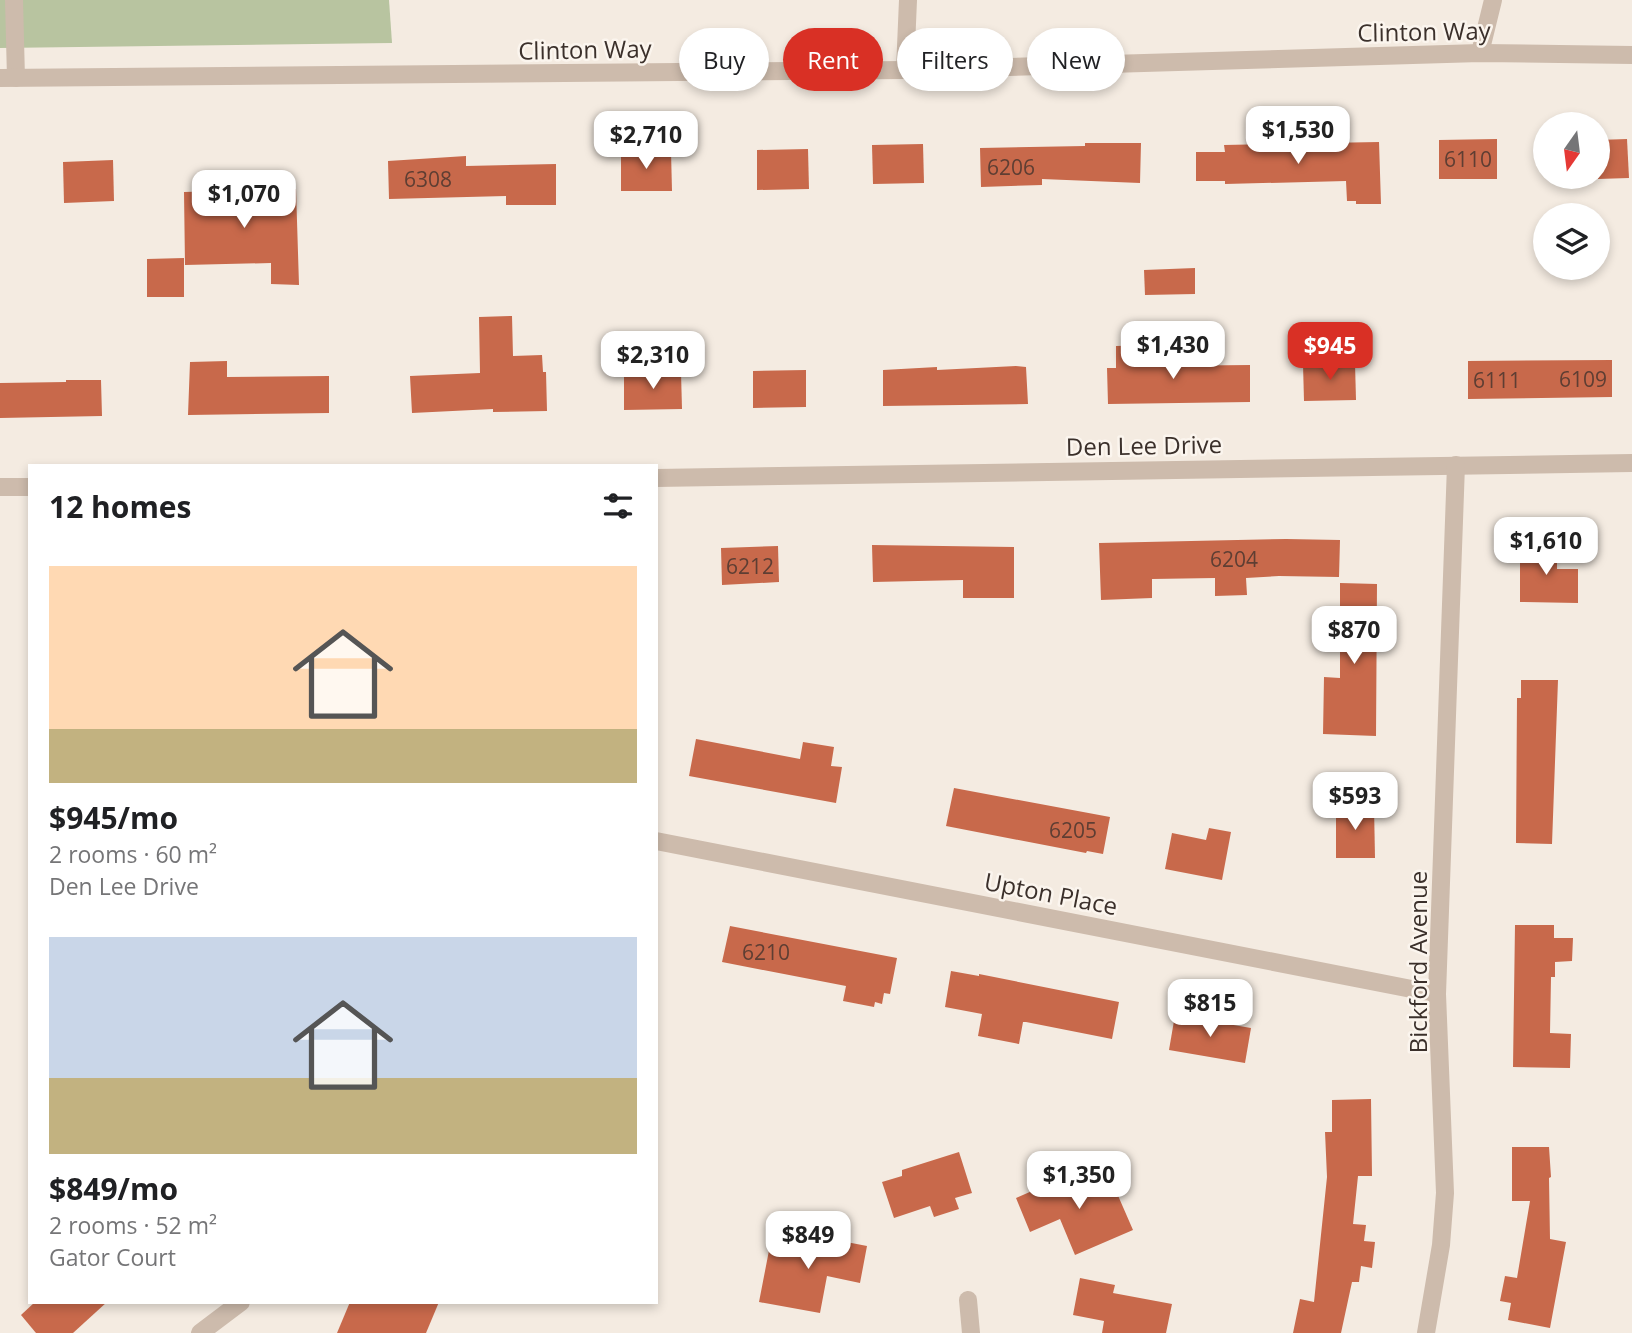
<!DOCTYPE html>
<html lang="en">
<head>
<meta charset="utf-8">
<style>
  :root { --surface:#fff; --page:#f6f6f6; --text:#202124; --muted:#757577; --accent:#d93025 }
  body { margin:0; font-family:"Open Sans",sans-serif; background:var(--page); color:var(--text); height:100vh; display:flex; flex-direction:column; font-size:26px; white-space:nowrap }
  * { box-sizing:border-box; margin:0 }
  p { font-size:23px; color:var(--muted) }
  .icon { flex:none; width:38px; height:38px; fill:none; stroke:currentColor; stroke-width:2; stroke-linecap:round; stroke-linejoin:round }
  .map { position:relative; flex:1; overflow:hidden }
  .drawer { position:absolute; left:28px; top:464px; width:630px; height:840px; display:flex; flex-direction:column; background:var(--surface); border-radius:0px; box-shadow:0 4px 10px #0003 }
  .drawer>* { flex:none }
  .top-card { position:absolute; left:679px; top:28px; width:665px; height:63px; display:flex; gap:14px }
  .needle { width:46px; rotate:194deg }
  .fabs { position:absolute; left:1533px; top:112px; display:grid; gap:14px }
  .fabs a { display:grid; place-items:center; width:77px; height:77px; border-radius:50%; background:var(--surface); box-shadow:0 4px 10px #0003; font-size:35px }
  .price { position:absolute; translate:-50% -60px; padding:0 16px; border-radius:14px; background:#fff; color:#222; font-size:23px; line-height:46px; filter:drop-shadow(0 2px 4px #0008) }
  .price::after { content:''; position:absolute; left:50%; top:42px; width:21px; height:16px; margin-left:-10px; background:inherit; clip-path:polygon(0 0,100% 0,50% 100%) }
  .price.on { background:var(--accent); color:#fff }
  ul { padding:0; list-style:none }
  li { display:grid; align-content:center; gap:14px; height:371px; padding:0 21px }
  li span { display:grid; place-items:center; height:217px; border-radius:0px; color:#555 }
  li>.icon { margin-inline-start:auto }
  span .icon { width:126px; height:126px; fill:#fffc; stroke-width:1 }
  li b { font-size:30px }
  h2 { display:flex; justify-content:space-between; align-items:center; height:84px; padding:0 21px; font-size:30px }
  .tag { padding:0 24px; border-radius:32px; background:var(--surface); box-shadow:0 4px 10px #0003; font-size:24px; line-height:63px }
  .tag.on { background:var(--accent); color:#fff }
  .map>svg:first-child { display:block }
</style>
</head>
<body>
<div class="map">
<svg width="1632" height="1333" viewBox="0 0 1632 1333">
  <rect width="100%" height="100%" fill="#f4ebe1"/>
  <path fill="#b8c4a0" d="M0,0h389l3,43 -392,5z"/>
  <g fill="#c8694b">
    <path d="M1497,139v40h-58v-39z"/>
    <path d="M1627,139l2,39 -31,1v-39z"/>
    <path d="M1379,142l2,62h-25v-3h-9l-1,-20 -121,3v-3h-29v-29h29l-1,-7z"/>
    <path d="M1085,143h56l-1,40 -98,-4v6l-61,2 -1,-39 105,-2z"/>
    <path d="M923,144l1,39 -51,1 -1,-39z"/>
    <path d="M808,149l1,40 -52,1v-40z"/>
    <path d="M671,151l1,40h-51v-39z"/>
    <path d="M466,156v10l90,-2v41h-50v-9l-117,3 -1,-38z"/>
    <path d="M113,160l1,41 -50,2 -1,-41z"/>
    <path d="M296,189l3,96 -28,-1v-21l-86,2 -1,-73z"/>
    <path d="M184,258v39h-37v-38z"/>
    <path d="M1195,268v26l-50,1 -1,-25z"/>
    <path d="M512,316l1,40 29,-1 1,17h3l1,39 -54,1v-3l-81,4 -2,-37 70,-3 -1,-56z"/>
    <path d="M1152,345v21l98,-1v37l-142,2 -1,-36h9v-22z"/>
    <path d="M1612,360v37l-144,2v-38z"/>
    <path d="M227,361v16l102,-1v37l-141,2 2,-53z"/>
    <path d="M1355,363l1,37 -52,1 -1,-37z"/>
    <path d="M1016,366l10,1 2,37 -145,2v-36l54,-3v3z"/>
    <path d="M806,370v37l-53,1v-37z"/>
    <path d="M681,372l1,37 -58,1v-37z"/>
    <path d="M66,380h35l1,36 -102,2v-35l66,-1z"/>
    <path d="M1286,539l54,1 -1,37 -60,-1 -33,2 1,17 -32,1v-18l-63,1v19l-51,2 -2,-57z"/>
    <path d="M1520,544l37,1v24h21v34l-58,-1z"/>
    <path d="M872,545l142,2v51h-51v-18l-90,2z"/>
    <path d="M778,546l1,36 -57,3 -1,-37z"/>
    <path d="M1340,583l37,1 -1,152 -53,-2 1,-57 16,1z"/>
    <path d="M1521,680h37l-6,164 -36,-1 1,-145h4z"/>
    <path d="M696,739l104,20 3,-17 31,5 -3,19 11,1 -6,36 -147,-27z"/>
    <path d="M954,788l156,29 -7,37 -16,-3 -1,2 -140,-27z"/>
    <path d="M1336,806h38l1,52h-39z"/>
    <path d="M1209,828l22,4 -9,48 -57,-11 7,-36 34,7z"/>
    <path d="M1515,925h39v13h19l-1,23 -17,1v15h-4l-1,56 21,1 -1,34 -57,-1z"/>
    <path d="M730,926l167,32 -7,36 -6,-1 -2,11 -7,-2 -1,5 -31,-6 3,-15 -124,-24z"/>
    <path d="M951,971l28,5v-2l140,28 -7,37 -86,-17h-3l-4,22 -41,-8 4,-22 -37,-7z"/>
    <path d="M1175,1015l76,13 -6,35 -76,-13z"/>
    <path d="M1371,1099l1,77h-14l-5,48 13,1 -2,16 11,1 -3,26 -11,-2 -2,16h-7l-11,51h-48l7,-34 14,3 13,-125 -2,-45h7v-32z"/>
    <path d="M1512,1147h37l2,30 -2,1 1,61 16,3 -16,86 -42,-8 3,-17 -11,-2 5,-25 12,2 13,-77h-18z"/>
    <path d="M959,1152l13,41 -17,5 4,11 -25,8 -4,-11 -36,12 -12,-36 20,-6v-6z"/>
    <path d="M1106,1168l27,62 -58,25 -15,-36 -30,13 -14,-34 32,-14 3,7z"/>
    <path d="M772,1235l58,11 1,-7 36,7 -7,37 -33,-7 -7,37 -61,-11z"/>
    <path d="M1080,1278l35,7 -2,8 59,11 -6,29h-64l2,-12 -31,-6z"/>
    <path d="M35,1302h72l-34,31h-37l-15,-18z"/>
    <path d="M350,1302h89l-13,31h-89z"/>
  </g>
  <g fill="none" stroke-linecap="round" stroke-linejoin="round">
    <g stroke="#cdbbac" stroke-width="18">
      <path d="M14,0l2,78"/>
      <path d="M1480,53l13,-53"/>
      <path d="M905,70l3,-70"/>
      <path d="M0,78l905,-8 575,-17 152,2"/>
      <path d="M656,478l976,-15"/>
      <path d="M0,487h30"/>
      <path d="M656,841l781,153"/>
      <path d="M968,1300l3,33"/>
      <path d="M200,1333l41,-31"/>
      <path d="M1426,1333l15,-88 4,-52 -8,-199 19,-529"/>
    </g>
  </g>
  <g text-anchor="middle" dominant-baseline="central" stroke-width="5" stroke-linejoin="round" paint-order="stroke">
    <g font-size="21" fill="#5e3e33">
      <text x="1468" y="159">6110</text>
      <text x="1011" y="167">6206</text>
      <text x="428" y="179">6308</text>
      <text x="1583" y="379">6109</text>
      <text x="1497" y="380">6111</text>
      <text x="1234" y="559">6204</text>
      <text x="750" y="566">6212</text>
      <text x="1073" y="830">6205</text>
      <text x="766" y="952">6210</text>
    </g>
    <g font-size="24" fill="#3b302b" stroke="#fbf5ee">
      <text transform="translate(1424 31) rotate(-1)">Clinton Way</text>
      <text transform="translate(585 49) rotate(-1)">Clinton Way</text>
      <text transform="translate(1144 445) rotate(-1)">Den Lee Drive</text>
      <text transform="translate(1051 893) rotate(11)">Upton Place</text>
      <text transform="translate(1417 962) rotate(-90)">Bickford Avenue</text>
    </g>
  </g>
</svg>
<div class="fabs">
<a><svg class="needle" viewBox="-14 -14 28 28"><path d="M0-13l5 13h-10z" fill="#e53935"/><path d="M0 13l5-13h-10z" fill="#757577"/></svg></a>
<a><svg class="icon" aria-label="layers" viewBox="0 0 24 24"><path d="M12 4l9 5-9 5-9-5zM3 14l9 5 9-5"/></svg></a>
</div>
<b class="price" style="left:1298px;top:166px">$1,530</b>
<b class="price" style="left:646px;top:171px">$2,710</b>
<b class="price" style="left:244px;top:230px">$1,070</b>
<b class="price" style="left:1173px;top:381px">$1,430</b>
<b class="price on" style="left:1330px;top:382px">$945</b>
<b class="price" style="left:653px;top:391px">$2,310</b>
<b class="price" style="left:1546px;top:577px">$1,610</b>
<b class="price" style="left:1354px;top:666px">$870</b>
<b class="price" style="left:1355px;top:832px">$593</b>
<b class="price" style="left:1210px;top:1039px">$815</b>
<b class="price" style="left:1079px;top:1211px">$1,350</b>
<b class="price" style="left:808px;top:1271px">$849</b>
<div class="top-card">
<a class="tag">Buy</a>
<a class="tag on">Rent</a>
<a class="tag">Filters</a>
<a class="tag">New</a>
</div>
<section class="drawer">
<h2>12 homes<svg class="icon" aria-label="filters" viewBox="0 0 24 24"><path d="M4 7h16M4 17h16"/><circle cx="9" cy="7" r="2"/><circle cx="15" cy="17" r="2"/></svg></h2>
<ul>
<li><span style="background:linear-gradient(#ffd9b3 75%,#c2b280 0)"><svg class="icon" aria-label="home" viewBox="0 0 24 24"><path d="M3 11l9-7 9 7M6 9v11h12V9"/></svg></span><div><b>$945/mo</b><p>2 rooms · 60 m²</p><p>Den Lee Drive</p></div></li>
<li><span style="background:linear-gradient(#c9d6e8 65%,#c2b280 0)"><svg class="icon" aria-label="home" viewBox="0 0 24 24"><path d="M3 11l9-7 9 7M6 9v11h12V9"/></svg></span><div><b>$849/mo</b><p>2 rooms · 52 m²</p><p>Gator Court</p></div></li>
</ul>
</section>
</div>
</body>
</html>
